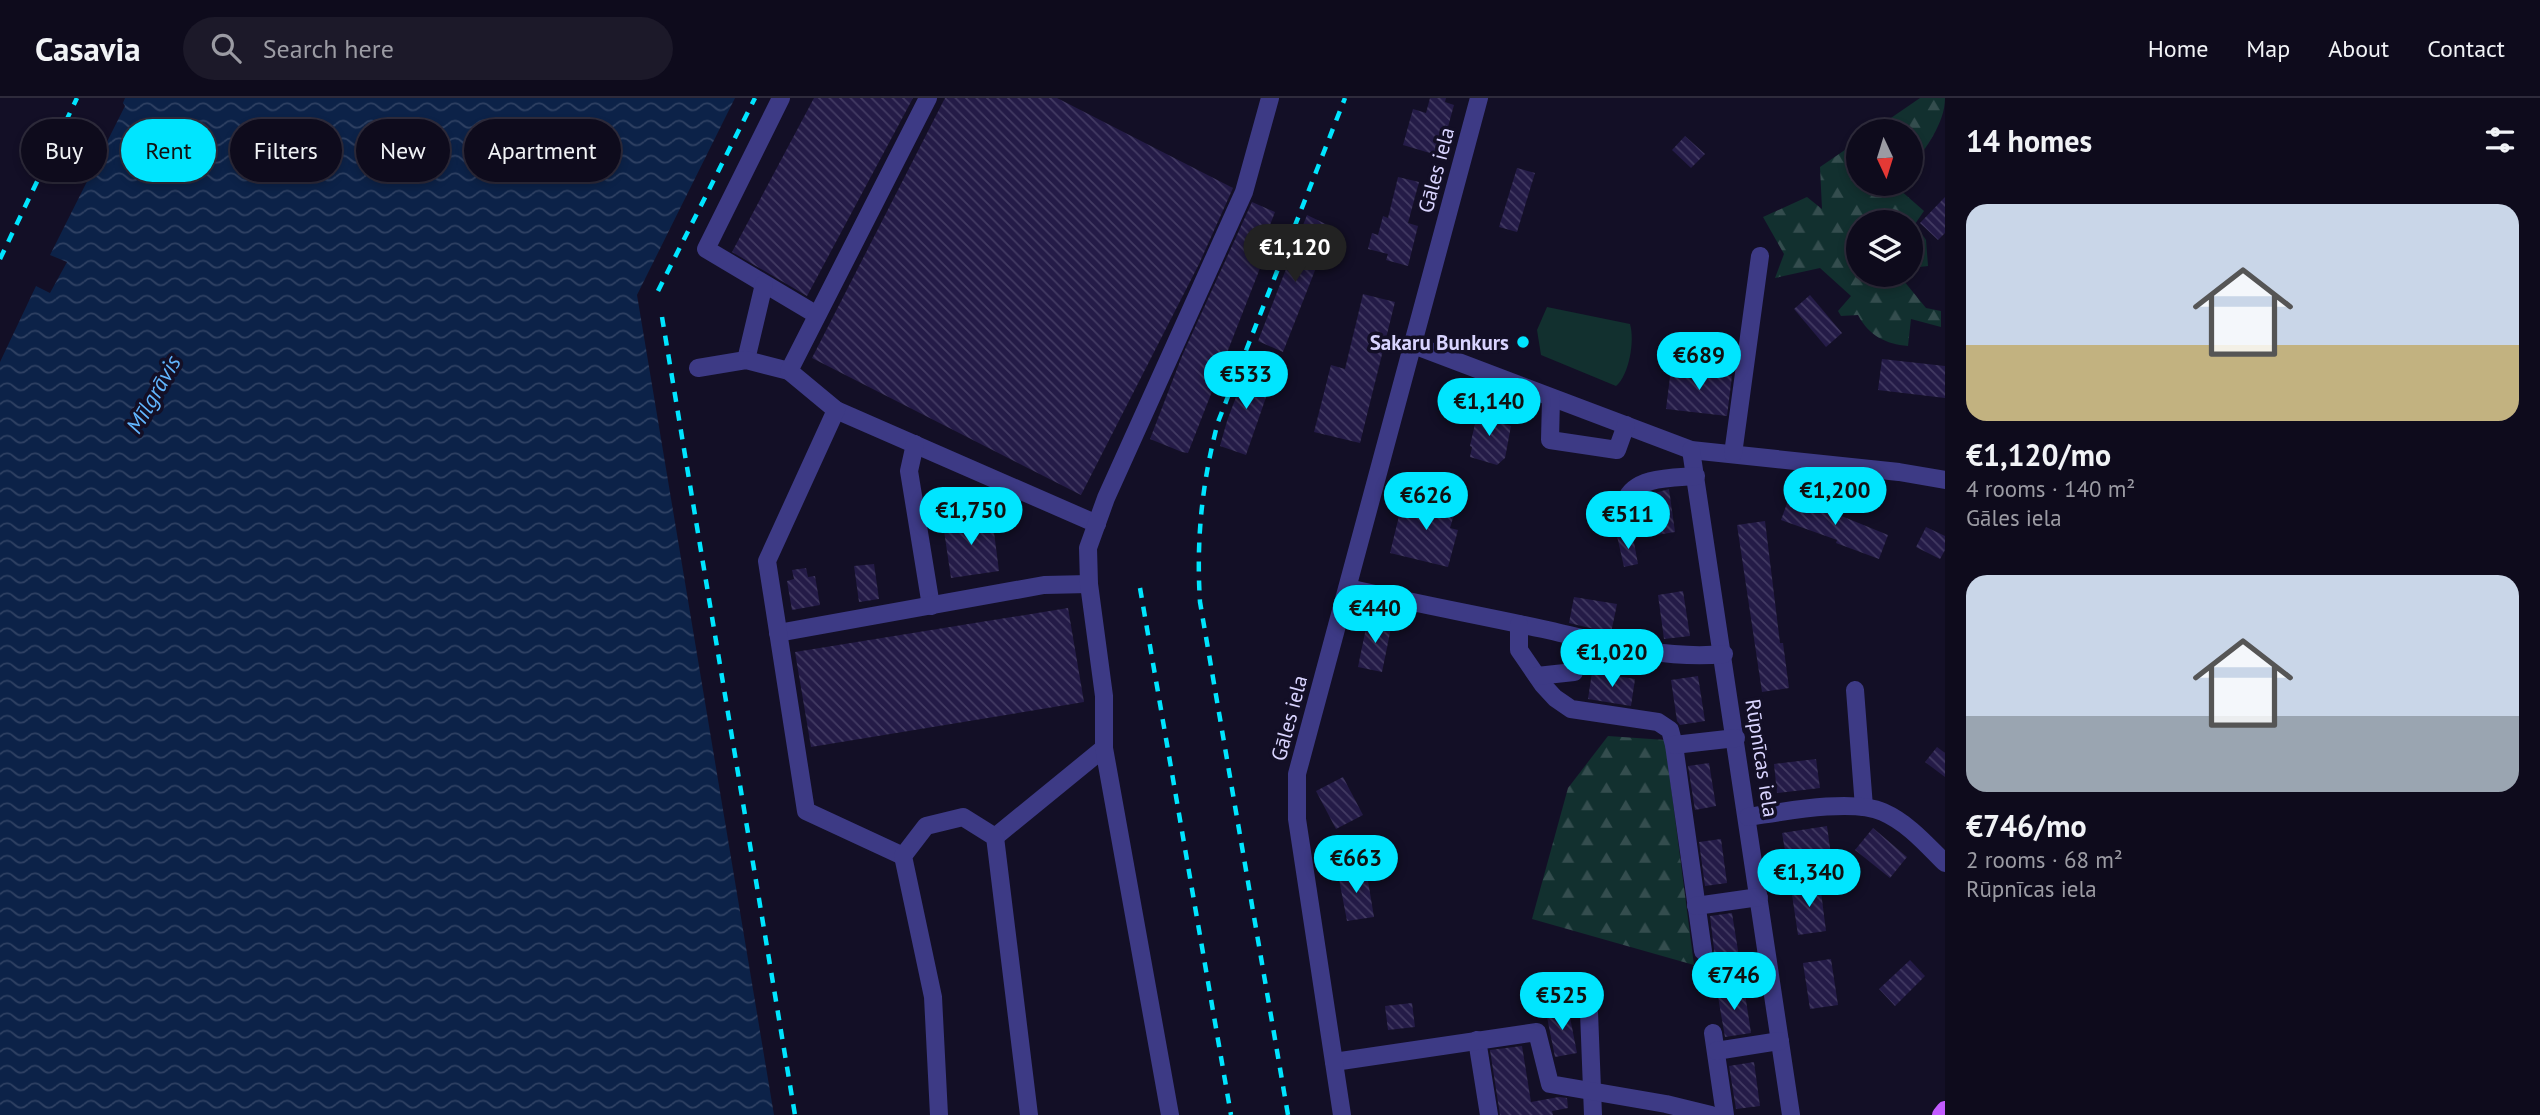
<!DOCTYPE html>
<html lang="en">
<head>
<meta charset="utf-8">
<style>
  :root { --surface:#0e0b1c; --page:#1c1929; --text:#f1f3f6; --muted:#9b9ba3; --line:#2e2b3b; --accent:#00e5ff }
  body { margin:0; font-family:"PT Sans",sans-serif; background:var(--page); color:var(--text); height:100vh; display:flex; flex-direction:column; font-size:26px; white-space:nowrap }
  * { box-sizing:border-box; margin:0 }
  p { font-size:23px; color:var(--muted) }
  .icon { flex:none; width:38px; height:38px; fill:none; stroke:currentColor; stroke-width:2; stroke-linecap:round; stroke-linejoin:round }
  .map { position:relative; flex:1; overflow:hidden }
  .details { display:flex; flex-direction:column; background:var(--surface); width:595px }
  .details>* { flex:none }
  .banner { position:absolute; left:21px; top:21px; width:665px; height:63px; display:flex; gap:14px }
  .needle { width:46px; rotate:176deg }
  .tools { position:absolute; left:1846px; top:21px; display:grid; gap:14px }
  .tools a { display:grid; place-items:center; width:77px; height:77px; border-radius:50%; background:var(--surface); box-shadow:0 4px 10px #0003,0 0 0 2px var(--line); font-size:35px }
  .price { position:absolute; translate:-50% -60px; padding:0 16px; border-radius:24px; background:var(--accent); color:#111; font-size:23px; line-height:46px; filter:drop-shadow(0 2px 4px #0008) }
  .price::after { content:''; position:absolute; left:50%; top:42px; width:21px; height:16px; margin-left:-10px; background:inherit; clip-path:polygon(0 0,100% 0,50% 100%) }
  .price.current { background:#222; color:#fff }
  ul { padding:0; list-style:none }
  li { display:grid; align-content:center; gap:14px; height:371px; padding:0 21px }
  li span { display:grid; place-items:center; height:217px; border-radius:21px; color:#555 }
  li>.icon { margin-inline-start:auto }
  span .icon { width:126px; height:126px; fill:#fffc; stroke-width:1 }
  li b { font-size:30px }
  h2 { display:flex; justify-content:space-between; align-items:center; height:84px; padding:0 21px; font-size:30px }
  .pill { padding:0 24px; border-radius:32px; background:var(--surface); box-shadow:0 4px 10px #0003,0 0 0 2px var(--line); font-size:24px; line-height:63px }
  .pill.current { background:var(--accent); color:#111 }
  header { display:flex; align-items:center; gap:42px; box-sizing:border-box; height:98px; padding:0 35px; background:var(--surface); border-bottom:2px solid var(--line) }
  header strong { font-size:33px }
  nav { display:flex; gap:38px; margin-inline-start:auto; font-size:24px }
  .search { width:490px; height:63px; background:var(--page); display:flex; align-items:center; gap:18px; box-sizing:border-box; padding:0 24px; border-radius:38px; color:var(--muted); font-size:26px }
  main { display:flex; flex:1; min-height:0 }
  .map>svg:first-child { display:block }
</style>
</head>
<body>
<header>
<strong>Casavia</strong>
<div class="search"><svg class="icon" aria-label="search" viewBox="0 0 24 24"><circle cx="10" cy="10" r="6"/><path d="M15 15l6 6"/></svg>Search here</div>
<nav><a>Home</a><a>Map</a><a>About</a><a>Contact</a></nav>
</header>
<main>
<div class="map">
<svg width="1945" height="1017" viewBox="0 0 1945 1017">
  <defs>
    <pattern id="forest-firs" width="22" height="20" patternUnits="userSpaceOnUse" patternTransform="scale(1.75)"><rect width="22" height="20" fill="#12302f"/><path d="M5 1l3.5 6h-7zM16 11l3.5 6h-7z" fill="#344d4e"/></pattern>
    <pattern id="water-waves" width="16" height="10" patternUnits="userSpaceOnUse" patternTransform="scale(1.75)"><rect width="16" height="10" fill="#0c2248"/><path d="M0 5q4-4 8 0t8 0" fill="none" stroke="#2f4163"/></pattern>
    <pattern id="building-back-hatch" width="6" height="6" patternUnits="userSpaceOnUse" patternTransform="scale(1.75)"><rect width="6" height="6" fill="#241b47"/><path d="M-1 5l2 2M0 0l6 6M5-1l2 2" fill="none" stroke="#433b63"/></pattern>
  </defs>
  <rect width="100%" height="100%" fill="#130f26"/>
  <path fill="#12302f" d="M1547,209l83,17c5,17 -1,51 -14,62l-75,-31 -4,-25z"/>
  <g fill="url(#forest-firs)">
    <path d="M1920,0h25c0,26 -20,50 -34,71v-38h-39z"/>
    <path d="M1858,43v43h44l-3,5 25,22 -9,13 11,16 2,26 -17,2v-46h-53v53h41l27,33 15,3v16l-30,-8 -3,27c-22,-2 -39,-10 -50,-31l-17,1 -3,-5 13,-15 -31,-28 -45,10 9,-24 -21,-37 44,-20 15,12 -2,-42z"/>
    <path d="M1608,638l57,4 29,225 -162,-46 36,-131z"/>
  </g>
  <path fill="url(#water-waves)" d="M125,0h610l-98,197 137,820h-774v-753l36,-76 14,7 17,-31 -17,-7 75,-149 -2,-3z"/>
  <g fill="url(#building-back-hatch)">
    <path d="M814,0h99l-106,198 -75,-44z"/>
    <path d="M945,0h112l176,90 -34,76 -118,231 -269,-137z"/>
    <path d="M1430,0h16l-1,4 9,3 -14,51 -37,-11 10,-36 13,4z"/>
    <path d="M1685,38l20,18 -14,14 -19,-18z"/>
    <path d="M1517,70l18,5 -18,59 -18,-5z"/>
    <path d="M1398,79l21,5 -11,41 10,3 -10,40 -22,-6 2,-6 -20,-5 4,-16 6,2 5,-19 5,2z"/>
    <path d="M1945,99v36l-7,7 -18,-17z"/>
    <path d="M1252,104l23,10 -10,26 6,2 -83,213 -6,-1 -32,-13 32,-83z"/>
    <path d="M1307,117l25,12 -49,125 -25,-11z"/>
    <path d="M1363,196l32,8 -35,141 -46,-11 17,-67 14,4z"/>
    <path d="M1810,197l32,38 -16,14 -32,-38z"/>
    <path d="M1882,261l63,7v32l-67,-8z"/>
    <path d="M1248,267l25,12 -27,78 -26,-9 7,-25z"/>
    <path d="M1671,271l61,7 -5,40 -61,-7z"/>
    <path d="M1479,308l14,3 -2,11 20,6 -6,32 -8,7 -27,-8 2,-10 -2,-1z"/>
    <path d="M1669,391l6,43 -25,4 -6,-40z"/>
    <path d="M1790,397l98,40 -9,24 -43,-16 1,-3 -56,-20z"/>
    <path d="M1409,398l47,12 -6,20 8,2 -10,37 -58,-14 9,-37 5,1z"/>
    <path d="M992,419l7,54 -48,7 -8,-54z"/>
    <path d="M1765,423l15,122h3l6,45 -27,4 -25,-167z"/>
    <path d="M1926,429l19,9v14l-5,9 -24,-12z"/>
    <path d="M1620,437l6,3 7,-1 5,27 -14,3 -7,-31z"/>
    <path d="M874,466l5,35 -20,3 -5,-36z"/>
    <path d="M806,470l2,9 7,-1 5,29 -28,5 -5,-29 7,-2 -2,-9z"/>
    <path d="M1683,493l7,45 -26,3 -6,-44z"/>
    <path d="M1574,499l43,7 -6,29 -42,-10z"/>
    <path d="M1068,510l16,94 -273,45 -16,-95z"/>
    <path d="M1368,520l24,5 -10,49 -24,-5z"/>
    <path d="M1592,574l43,7 -4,27 -43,-7z"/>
    <path d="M1698,578l7,45 -25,4 -3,-4 -6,-41z"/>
    <path d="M1937,649l8,6v24l-20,-15z"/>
    <path d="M1816,661l4,29 -43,5 -3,-29z"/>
    <path d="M1709,665l7,43 -21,4 -7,-44z"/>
    <path d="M1343,679l20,38 -27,14 -20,-38z"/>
    <path d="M1827,728l4,29 -44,7 -5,-29z"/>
    <path d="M1873,730l34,29 -17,21 -35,-28z"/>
    <path d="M1721,741l6,44 -22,3 -6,-44z"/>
    <path d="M1366,771l8,48 -27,4 -9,-47z"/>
    <path d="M1820,786l6,47 -28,4 -7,-47z"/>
    <path d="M1732,815l7,44 -26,4 1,-12 -4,-33z"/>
    <path d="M1831,861l7,46 -28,4 -7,-46z"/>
    <path d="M1910,862l15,16 -30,30 -16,-17z"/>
    <path d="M1744,889l7,46 -26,4 -8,-46z"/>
    <path d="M1412,905l3,24 -27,3 -3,-24z"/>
    <path d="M1568,909l9,46 -22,4 -9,-45z"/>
    <path d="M1522,948l9,56 28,-5 8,1 1,10 -16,3 1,4h-53l-10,-65z"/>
    <path d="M1754,964l6,44 -24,3 -7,-43z"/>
  </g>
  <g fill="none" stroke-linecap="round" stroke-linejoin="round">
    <g stroke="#3d3a85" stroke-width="18">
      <path d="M781,0l-75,151 111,66"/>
      <path d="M1411,246l280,106 208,22 46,8"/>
      <path d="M746,262l18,-76"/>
      <path d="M698,270l48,-8 43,11"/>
      <path d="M1551,300l-1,42 67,10 9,-25"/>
      <path d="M836,312l261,114"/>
      <path d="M915,346l-6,27 22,135"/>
      <path d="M1691,352l100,665"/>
      <path d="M1733,356l27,-198"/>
      <path d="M1628,429c-2,-8 -5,-19 -2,-27 9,-24 49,-22 70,-24"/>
      <path d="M1348,490c65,15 130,27 195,41 58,13 121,31 181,25"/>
      <path d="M1519,526v26l24,35 12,13 16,11 87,13 12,8 4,15 29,206"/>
      <path d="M778,535l266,-48 45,-1"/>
      <path d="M1537,578l37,-4 7,-34"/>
      <path d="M1855,592l9,117"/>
      <path d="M1674,647l62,-7"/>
      <path d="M1748,719c34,-5 104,-19 135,-5 25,11 43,32 62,51"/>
      <path d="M995,739l109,-89"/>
      <path d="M903,758l-97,-45 -39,-250 69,-151 -47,-39 139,-273"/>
      <path d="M1696,808l63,-9"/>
      <path d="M1589,914l4,103"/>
      <path d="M1713,935l12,82"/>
      <path d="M1477,942l12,75"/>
      <path d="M1716,953l64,-10"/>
      <path d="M1334,964l203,-30 13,52 116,20 45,11"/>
      <path d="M939,1017l-6,-118 -30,-141 23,-30 37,-9 32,20 34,278"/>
      <path d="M1170,1017l-66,-367v-52l-15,-112 -1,-36 18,-50 138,-306 26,-94"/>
      <path d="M1342,1017l-45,-296v-45l182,-676"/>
    </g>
    <path stroke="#c25bff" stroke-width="18" d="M1941,1017l4,-5"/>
    <g stroke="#00e5ff" stroke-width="4.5" stroke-dasharray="10 9" stroke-linecap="butt">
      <path d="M0,161l77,-161"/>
      <path d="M658,193l97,-193"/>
      <path d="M662,219l133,798"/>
      <path d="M1140,490l91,527"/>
      <path d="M1288,1017l-88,-513c-4,-62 2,-120 18,-180l127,-324"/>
    </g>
  </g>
  <circle fill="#00e5ff" stroke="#130f26" stroke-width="2.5" cx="1523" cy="244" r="7"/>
  <g text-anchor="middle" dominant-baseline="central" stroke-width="7" stroke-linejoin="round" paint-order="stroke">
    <g font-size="21" fill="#d9d4ff" stroke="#130f26">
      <text transform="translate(1436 72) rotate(-75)">Gāles iela</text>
      <text transform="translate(1289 620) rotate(-75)">Gāles iela</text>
      <text transform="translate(1762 660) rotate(81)">Rūpnīcas iela</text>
    </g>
    <g font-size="21" font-weight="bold" fill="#d9d4ff" stroke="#130f26" text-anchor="end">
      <text x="1509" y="244">Sakaru Bunkurs</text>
    </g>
    <g font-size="23" font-style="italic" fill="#62b6ff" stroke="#130f26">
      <text transform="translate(153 296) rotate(-60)">Mīlgrāvis</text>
    </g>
  </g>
</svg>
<div class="tools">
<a><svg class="needle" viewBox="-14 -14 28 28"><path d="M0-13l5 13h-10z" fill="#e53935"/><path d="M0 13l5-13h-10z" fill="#9b9ba3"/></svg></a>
<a><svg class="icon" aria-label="layers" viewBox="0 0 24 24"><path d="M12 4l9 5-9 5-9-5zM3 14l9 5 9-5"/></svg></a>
</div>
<b class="price current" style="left:1295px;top:186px">€1,120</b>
<b class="price" style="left:1699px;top:294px">€689</b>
<b class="price" style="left:1246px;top:313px">€533</b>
<b class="price" style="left:1489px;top:340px">€1,140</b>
<b class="price" style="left:1835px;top:429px">€1,200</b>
<b class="price" style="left:1426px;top:434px">€626</b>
<b class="price" style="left:971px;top:449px">€1,750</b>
<b class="price" style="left:1628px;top:453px">€511</b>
<b class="price" style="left:1375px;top:547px">€440</b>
<b class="price" style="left:1612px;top:591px">€1,020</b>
<b class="price" style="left:1356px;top:797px">€663</b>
<b class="price" style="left:1809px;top:811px">€1,340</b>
<b class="price" style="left:1734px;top:914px">€746</b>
<b class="price" style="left:1562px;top:934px">€525</b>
<div class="banner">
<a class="pill">Buy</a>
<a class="pill current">Rent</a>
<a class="pill">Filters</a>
<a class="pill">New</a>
<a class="pill">Apartment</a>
</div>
</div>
<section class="details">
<h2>14 homes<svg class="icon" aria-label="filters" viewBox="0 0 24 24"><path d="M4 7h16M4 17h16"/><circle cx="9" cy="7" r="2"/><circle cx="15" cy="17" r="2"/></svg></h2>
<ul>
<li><span style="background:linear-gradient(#c9d6e8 65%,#c2b280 0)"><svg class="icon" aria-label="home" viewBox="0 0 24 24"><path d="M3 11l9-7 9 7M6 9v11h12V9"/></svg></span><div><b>€1,120/mo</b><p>4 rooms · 140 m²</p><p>Gāles iela</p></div></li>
<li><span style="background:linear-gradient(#c9d6e8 65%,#9aa5b1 0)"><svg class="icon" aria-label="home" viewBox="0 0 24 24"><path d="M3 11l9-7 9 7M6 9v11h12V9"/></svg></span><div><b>€746/mo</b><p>2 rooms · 68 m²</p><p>Rūpnīcas iela</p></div></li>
</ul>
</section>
</main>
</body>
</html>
